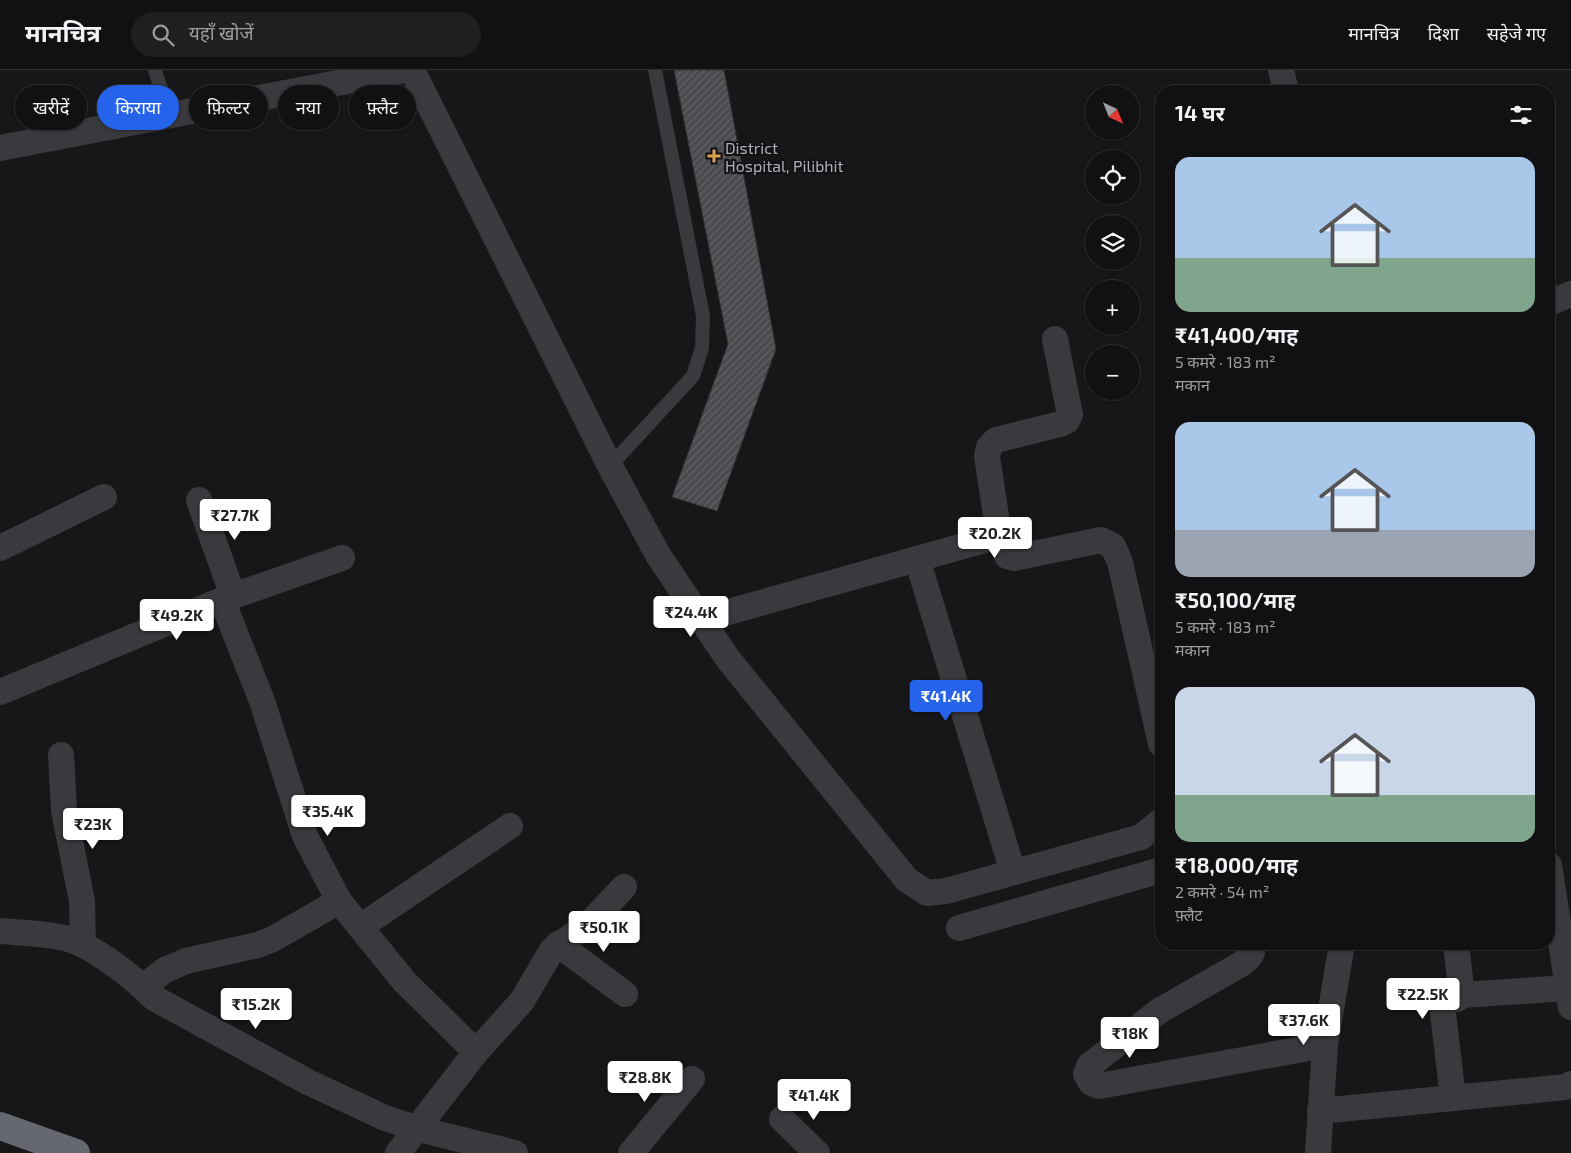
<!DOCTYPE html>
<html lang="hi">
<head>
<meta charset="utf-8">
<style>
  :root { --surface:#111113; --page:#1e1f21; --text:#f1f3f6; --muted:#9c9da0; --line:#303133; --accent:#2563eb }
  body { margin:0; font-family:"Exo 2","Noto Sans Devanagari",sans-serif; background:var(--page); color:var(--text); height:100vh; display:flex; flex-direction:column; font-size:19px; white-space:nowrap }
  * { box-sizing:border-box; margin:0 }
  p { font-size:16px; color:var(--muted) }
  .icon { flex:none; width:28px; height:28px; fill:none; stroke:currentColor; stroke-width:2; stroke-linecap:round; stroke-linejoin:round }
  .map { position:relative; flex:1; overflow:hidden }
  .sheet { position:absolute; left:1155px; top:15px; width:400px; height:865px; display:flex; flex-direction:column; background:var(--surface); border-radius:20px; box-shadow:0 1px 4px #0004,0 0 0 1px var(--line) }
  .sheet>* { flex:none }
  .guide { position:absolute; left:15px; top:15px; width:475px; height:45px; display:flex; gap:10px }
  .needle { width:32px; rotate:137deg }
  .buttons { position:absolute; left:1085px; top:15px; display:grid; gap:10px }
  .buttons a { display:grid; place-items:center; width:55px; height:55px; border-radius:50%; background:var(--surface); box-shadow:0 1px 4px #0004,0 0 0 1px var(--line); font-size:25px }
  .price { position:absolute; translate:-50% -42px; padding:0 11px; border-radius:5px; background:#fff; color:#222; font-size:16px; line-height:32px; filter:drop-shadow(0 1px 2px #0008) }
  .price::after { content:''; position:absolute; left:50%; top:30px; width:15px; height:11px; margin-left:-8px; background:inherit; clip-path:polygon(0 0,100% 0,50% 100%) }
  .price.selected { background:var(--accent); color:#fff }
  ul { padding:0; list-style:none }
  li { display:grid; align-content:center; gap:10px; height:265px; padding:0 20px }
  li span { display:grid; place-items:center; height:155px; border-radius:15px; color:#555 }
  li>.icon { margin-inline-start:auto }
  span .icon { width:90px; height:90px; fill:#fffc; stroke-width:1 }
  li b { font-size:21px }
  h2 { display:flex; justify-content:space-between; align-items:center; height:60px; padding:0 20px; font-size:21px }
  .tag { padding:0 18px; border-radius:22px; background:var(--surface); box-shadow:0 1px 4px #0004,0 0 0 1px var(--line); font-size:18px; line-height:45px }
  .tag.selected { background:var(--accent); color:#fff }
  header { display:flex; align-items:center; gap:30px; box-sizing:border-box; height:70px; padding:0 25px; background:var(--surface); border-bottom:1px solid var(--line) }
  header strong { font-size:24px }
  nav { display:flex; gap:28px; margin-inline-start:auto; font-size:18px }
  .search { width:350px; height:45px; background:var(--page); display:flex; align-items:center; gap:12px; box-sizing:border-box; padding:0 18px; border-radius:28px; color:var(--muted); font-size:19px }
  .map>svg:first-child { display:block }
</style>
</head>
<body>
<header>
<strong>मानचित्र</strong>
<div class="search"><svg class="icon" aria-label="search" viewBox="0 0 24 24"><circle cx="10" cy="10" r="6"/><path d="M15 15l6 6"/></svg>यहाँ खोजें</div>
<nav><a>मानचित्र</a><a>दिशा</a><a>सहेजे गए</a></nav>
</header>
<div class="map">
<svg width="1571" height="1083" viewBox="0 0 1571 1083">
  <defs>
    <pattern id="building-hatch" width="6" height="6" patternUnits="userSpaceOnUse" patternTransform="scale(1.25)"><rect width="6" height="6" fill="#494b4e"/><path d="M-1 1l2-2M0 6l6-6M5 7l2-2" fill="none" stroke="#616265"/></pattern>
  </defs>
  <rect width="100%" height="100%" fill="#171719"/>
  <path fill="url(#building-hatch)" stroke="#323235" d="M674,0h50l52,279 -59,162 -45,-14 56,-153z"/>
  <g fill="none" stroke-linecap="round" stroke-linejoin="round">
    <g stroke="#393a3d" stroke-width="14">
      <path d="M155,0l14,45"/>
      <path d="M610,396l83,-90 9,-28 1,-32 -48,-246"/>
    </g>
    <g stroke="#393a3d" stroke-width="26">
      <path d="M412,0l198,396 48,89 70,104 179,221 20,13 19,-2 195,-54 20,-16"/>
      <path d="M1281,0l5,21"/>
      <path d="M0,78l405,-78"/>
      <path d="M1549,233l22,-9"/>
      <path d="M199,430l34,96"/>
      <path d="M999,466l8,20 7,2 87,-18 12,6 7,16 41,182"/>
      <path d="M0,478l104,-51"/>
      <path d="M917,489l96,313"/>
      <path d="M222,530l40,101 43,135 34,65 65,80 72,71"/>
      <path d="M703,549l296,-83 -12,-80 2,-9 7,-7 64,-16 7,-3 3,-6 -15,-76"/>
      <path d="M0,622l222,-92 120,-42"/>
      <path d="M61,685l3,56 18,90 1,44"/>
      <path d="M1549,795l22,142"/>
      <path d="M360,857l150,-101"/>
      <path d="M959,858l202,-58"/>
      <path d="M0,861c21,2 45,2 65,7 29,8 68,39 89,60l154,84 77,36 34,11 96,24"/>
      <path d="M558,874l67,50"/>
      <path d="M1252,874c2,9 -2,13 -9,19l-84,48 -70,55 -3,8 5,9 8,3 226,-41"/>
      <path d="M143,917l22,-17 21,-9 72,-16 15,-6 66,-38"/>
      <path d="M1462,925l105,-7"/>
      <path d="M1453,1028l-11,-93 4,-5 11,-1 5,-4 -6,-51"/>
      <path d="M1320,1041l246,-24 5,-3"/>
      <path d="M782,1049l35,34"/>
      <path d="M398,1083l78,-101 46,-51 30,-51 39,-28 33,-35"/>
      <path d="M631,1083l61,-74"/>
      <path d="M1318,1083l7,-108 17,-101"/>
    </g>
    <path stroke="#65686e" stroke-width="28" d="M0,1056l76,27"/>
  </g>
  <path fill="#dba14d" stroke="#121214" stroke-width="2" d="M711.5 78.5h5v5h5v5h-5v5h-5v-5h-5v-5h5z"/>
  <g text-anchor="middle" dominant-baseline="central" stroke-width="4.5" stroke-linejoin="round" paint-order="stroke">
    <g font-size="16" fill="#abb0b7" stroke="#121214" text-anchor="start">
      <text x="725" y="77">District<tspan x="725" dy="18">Hospital, Pilibhit</tspan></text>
    </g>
  </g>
</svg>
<div class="buttons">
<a><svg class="needle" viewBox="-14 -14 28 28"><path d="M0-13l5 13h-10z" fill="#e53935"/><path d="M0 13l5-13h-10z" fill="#9c9da0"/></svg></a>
<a><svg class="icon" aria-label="locate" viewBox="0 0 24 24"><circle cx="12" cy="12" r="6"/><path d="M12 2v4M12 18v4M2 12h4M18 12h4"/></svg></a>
<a><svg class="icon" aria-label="layers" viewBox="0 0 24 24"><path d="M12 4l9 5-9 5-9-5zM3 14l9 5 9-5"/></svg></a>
<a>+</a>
<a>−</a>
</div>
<b class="price" style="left:235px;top:471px">₹27.7K</b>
<b class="price" style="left:995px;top:489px">₹20.2K</b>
<b class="price" style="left:691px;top:568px">₹24.4K</b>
<b class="price" style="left:177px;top:571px">₹49.2K</b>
<b class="price selected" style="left:946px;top:652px">₹41.4K</b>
<b class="price" style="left:328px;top:767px">₹35.4K</b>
<b class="price" style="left:93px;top:780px">₹23K</b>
<b class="price" style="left:604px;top:883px">₹50.1K</b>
<b class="price" style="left:1423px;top:950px">₹22.5K</b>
<b class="price" style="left:256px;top:960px">₹15.2K</b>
<b class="price" style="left:1304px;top:976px">₹37.6K</b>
<b class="price" style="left:1130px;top:989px">₹18K</b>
<b class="price" style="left:645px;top:1033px">₹28.8K</b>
<b class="price" style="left:814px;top:1051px">₹41.4K</b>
<div class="guide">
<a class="tag">खरीदें</a>
<a class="tag selected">किराया</a>
<a class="tag">फ़िल्टर</a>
<a class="tag">नया</a>
<a class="tag">फ़्लैट</a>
</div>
<section class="sheet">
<h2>14 घर<svg class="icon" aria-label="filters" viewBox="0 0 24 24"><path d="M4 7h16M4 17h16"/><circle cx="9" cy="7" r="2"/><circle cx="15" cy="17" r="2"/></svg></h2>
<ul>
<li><span style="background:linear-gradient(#a9c7e8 65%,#7fa58c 0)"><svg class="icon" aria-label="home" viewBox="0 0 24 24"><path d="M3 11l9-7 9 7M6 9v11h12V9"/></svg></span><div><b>₹41,400/माह</b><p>5 कमरे · 183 m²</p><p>मकान</p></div></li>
<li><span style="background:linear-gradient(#a9c7e8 70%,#9aa5b1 0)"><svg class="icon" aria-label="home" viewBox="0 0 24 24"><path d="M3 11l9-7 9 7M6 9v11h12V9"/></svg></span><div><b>₹50,100/माह</b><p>5 कमरे · 183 m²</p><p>मकान</p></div></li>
<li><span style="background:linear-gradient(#c9d6e8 70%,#7fa58c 0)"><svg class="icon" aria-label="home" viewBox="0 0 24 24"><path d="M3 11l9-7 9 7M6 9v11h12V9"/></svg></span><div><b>₹18,000/माह</b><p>2 कमरे · 54 m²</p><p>फ़्लैट</p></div></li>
</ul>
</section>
</div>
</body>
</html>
